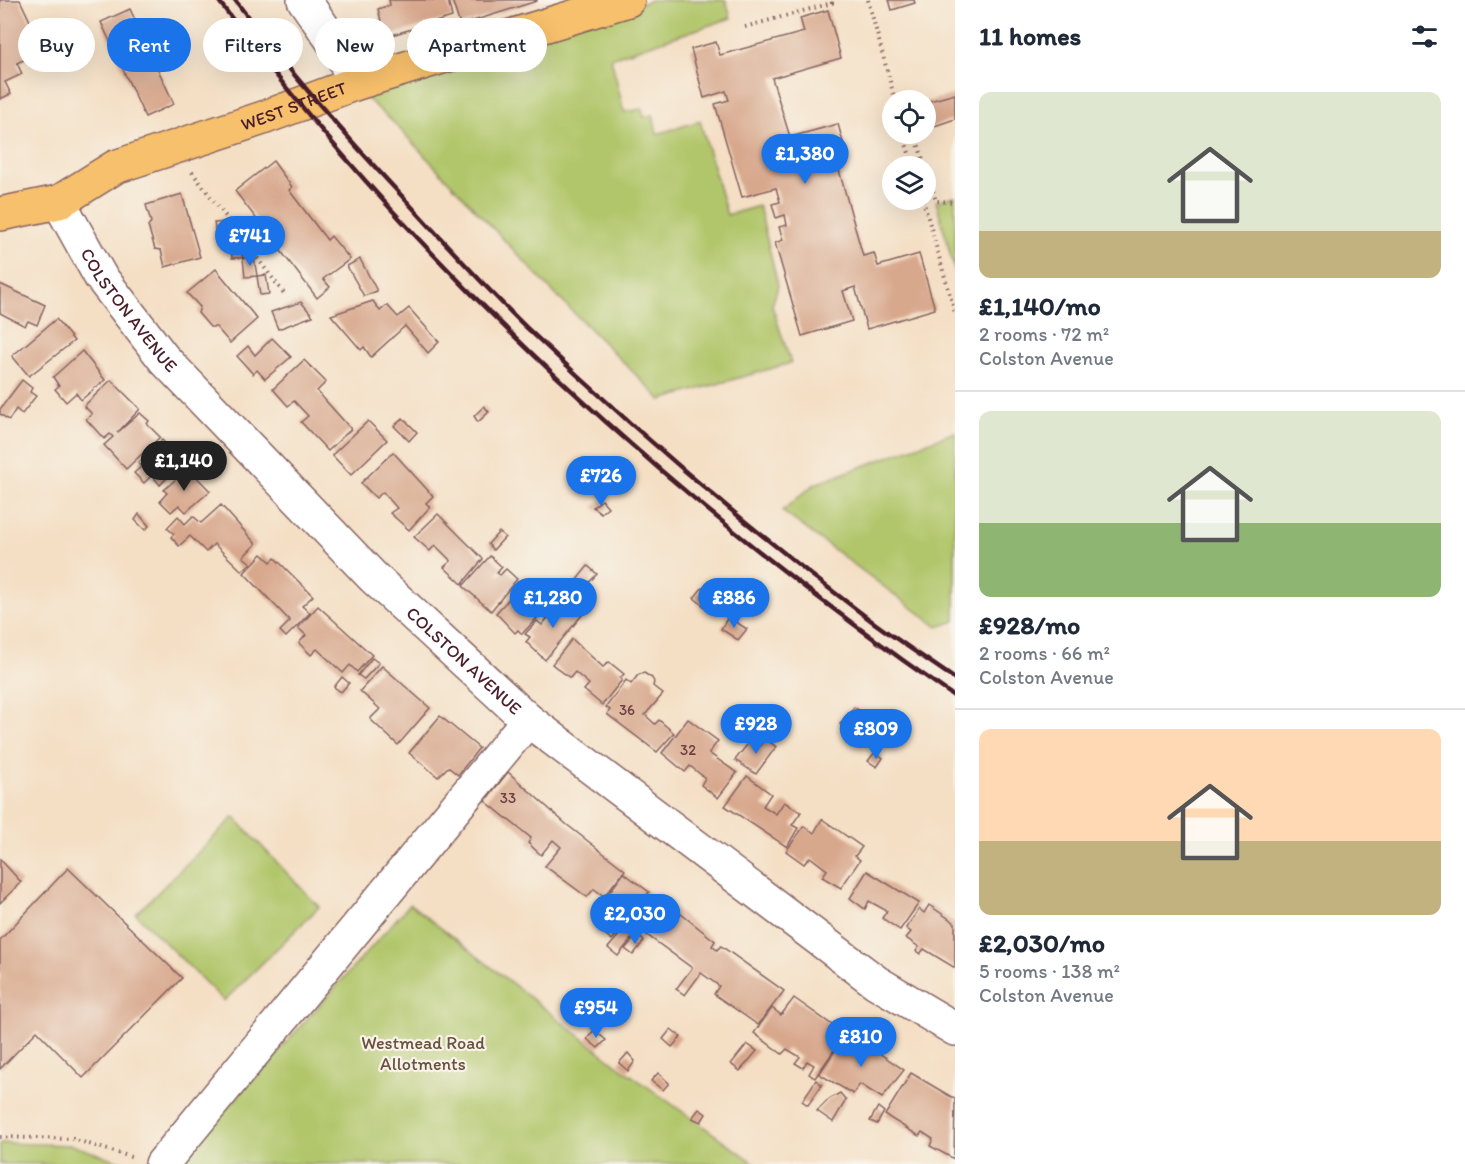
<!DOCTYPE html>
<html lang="en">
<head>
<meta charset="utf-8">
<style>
  :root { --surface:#fff; --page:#f6f6f7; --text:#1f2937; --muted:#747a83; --line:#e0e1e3; --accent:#1a73e8 }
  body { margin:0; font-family:Itim,sans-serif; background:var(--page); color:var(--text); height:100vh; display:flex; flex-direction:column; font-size:22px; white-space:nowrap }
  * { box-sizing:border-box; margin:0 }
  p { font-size:20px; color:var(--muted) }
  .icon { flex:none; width:33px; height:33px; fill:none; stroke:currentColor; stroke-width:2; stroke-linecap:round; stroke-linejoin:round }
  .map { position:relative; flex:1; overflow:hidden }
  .details { display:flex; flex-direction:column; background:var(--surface); width:510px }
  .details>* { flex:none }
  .hud { position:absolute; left:18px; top:18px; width:570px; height:54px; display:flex; gap:12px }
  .tools { position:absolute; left:882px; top:90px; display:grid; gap:12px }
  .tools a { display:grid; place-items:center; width:54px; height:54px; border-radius:50%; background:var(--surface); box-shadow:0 6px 24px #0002; font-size:30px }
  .price { position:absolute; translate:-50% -51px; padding:0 14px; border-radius:21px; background:var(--accent); color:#fff; font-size:20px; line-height:39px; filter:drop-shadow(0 2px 3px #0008) }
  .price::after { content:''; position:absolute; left:50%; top:36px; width:18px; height:14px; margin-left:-9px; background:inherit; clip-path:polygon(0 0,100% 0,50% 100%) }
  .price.active { background:#222; color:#fff }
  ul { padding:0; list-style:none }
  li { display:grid; align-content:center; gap:12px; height:318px; padding:0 24px }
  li+li { border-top:2px solid var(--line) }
  li span { display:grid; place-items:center; height:186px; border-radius:12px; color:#555 }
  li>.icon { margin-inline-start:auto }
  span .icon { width:108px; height:108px; fill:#fffc; stroke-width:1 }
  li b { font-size:26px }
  h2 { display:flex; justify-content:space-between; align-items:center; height:72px; padding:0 24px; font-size:26px }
  .chip { padding:0 21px; border-radius:27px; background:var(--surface); box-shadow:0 6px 24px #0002; font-size:21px; line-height:54px }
  .chip.active { background:var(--accent); color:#fff }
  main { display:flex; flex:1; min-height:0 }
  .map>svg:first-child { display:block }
</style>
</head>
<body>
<main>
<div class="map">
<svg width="955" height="1164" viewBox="0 0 955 1164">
  <rect width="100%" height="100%" fill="#f7f3e8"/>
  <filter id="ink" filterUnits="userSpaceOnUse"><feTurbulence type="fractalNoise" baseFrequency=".0167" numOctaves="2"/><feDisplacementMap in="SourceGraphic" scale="12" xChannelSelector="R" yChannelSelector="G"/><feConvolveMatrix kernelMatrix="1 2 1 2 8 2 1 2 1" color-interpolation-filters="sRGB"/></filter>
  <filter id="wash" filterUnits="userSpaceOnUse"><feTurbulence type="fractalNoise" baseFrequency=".008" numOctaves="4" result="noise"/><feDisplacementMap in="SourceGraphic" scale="24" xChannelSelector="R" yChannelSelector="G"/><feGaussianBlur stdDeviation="1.35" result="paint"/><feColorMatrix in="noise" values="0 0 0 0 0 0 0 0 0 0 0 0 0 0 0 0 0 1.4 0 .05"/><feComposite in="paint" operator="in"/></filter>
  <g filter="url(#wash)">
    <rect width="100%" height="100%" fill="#f4dfc5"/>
    <g fill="#b1c66a" stroke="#7e724a" stroke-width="1.5">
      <path d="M651,0h75l5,18 -120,40 13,54 18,-3 2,8 9,-2 4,19 43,-13 27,94 32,-9 19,80 -6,20 19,57 -130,37 -107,-107 -160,-170 -31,-28z"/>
      <path d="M955,196v76l-19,-71z"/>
      <path d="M955,432v189l-17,6 -156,-116 33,-27z"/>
      <path d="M234,817l85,90 -95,94 -88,-87z"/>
      <path d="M410,904l207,161 139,99h-575l16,-22z"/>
      <path d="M0,1143l72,2 55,19h-127z"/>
    </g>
    <g id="blocks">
      <g fill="#d8a88d">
        <path d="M0,0h20l24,51 -27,12 5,11 -17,8 6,12 -11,5z"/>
        <path d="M389,0h59l4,17 -67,20 -7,-28 12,-4z"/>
        <path d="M452,0h85v1l-77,24z"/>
        <path d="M889,0h25l1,3 -23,7z"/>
        <path d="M130,9l44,95 -29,13 -44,-95z"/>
        <path d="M828,10l13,48 -69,20 18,59 48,-13 10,36 -11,3 26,93 11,-3 4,13 41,-12 16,55 -68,20 -12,-42 -12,4 9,30 -50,15 -27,-93 8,-3 -4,-13 8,-2 -2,-10 -9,3 -4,-14 8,-2 -4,-14 -34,9 -27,-93 14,-4 -3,-9 -22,7 -13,-49 25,-7 4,13 84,-23 -4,-14z"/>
        <path d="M955,94v25l-26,9 -3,-13v-13z"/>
        <path d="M273,161l19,26 -3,3 38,50 4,-4 19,23 -27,20 7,8 -13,11 -82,-107z"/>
        <path d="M182,194l18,63 -35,10 -4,-17 -6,-1 -7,-23 3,-4 -5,-17z"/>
        <path d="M227,222l3,19 -12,2 -4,-20z"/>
        <path d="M239,239l4,19h-11l-2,-17z"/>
        <path d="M254,257l3,19 -12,1 -2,-19z"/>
        <path d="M360,259l17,32 -13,5 -17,-30z"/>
        <path d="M216,269l41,50 -27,24 -14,-16h-6l-12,-14 2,-6 -13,-14z"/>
        <path d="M266,275l3,19 -9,1 -3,-19z"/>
        <path d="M0,284l45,21 -8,20 -9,-4 -3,5 -25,-13z"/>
        <path d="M373,301l7,10 7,-6 11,12 11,-9 30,34 -11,11 -23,-27 -34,31 -7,-10 -3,3 -30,-35z"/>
        <path d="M301,302l12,14 -35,13 -7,-17z"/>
        <path d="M56,319l18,22 -45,35 -17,-20z"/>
        <path d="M272,338l19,19 -26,22 -8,-9 -4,4 -16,-18 11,-10 7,9z"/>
        <path d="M82,351l23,29 -24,20 -5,-7 -10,9 -11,-13 4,-3 -6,-9z"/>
        <path d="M304,360l22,22 -9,9 34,38 -23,22 -27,-29 7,-6 -14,-15 -6,5 -15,-17z"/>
        <path d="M22,380l10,8 -2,4 6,4 -14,18 -6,-5 -7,11 -9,-6v-5z"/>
        <path d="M111,380l29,29 -23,24 23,-20 9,8 -2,3 13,13 -34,32 -22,-24 9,-8 -3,-3 -6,5 -18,-20 6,-5 -8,-8z"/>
        <path d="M484,406l5,6 -11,10 -4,-6z"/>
        <path d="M403,418l14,14 -8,9 -15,-15z"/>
        <path d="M368,421l19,19 -36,35 -19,-20z"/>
        <path d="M162,440l21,21 -23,24 -8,-10 -8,8 -10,-10 7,-6 -3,-4z"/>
        <path d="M393,452l40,44 -7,7 4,4 -21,23 -19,-17 7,-5 -14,-16 -7,6 -15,-15z"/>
        <path d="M188,468l22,23 -24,21 -7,-7 -8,7 -11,-11 7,-8 -3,-3z"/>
        <path d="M602,500l6,7 -7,6 -8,-6z"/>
        <path d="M221,505l35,39 -13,13 8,6 -9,8 -28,-27 -8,8 -16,-16 -11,10 -8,-9 3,-3 -7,-6 11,-12 7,8 8,-8 8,7z"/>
        <path d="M139,514l10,12 -4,4 -10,-10z"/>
        <path d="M438,514l45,45 -21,25 -18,-17 7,-6 -16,-16 -5,6 -16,-14z"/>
        <path d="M499,532l6,5 -12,13 -5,-6z"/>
        <path d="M262,554l9,8 4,-4 38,38 -11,10 8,7 -24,24 -6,-6 10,-10 -46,-48z"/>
        <path d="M490,556l12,11 -5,6 3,2 6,-6 11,10 -26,32 -28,-25z"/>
        <path d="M588,566l9,8 -18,19 -8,-6z"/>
        <path d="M702,588l10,10 -7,9 -11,-9z"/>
        <path d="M517,590l7,7 6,-7 10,10 -7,6 4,4 -5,3 5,5 -15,16 -4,-4 -3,3 -19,-20z"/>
        <path d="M563,599l19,16 -37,45 -19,-18 4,-5 -5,-3 12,-13 5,4z"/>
        <path d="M318,606l54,49 -15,17 -7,-7 -7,8 -26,-24 -6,6 -12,-12 7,-8 -8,-7z"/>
        <path d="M728,617l19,12 -9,11 -17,-11z"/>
        <path d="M572,639l31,28 6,-5 15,12 -4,4 2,2 -20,25 -18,-15 5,-6 -14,-12 -5,6 -18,-14z"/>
        <path d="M372,658l7,5 -15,16 -6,-4z"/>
        <path d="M382,666l48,42 -32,37 -28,-26 10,-10 -20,-18z"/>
        <path d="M644,673l8,5 2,4 -1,4 10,8 -18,21 10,9 4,-4 15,13 -17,19 -50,-38 3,-4 -4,-3 20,-27 5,4 7,-9z"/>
        <path d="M342,677l7,6 -8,9 -7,-5z"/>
        <path d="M854,707l28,19 -13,18 -29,-20z"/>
        <path d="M440,716l39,32 -21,27 -10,-8 -10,10 -29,-24z"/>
        <path d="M688,719l30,22 -9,12 28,20 -19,25 -17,-13 4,-7 -15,-12 -5,6 -23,-19z"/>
        <path d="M765,738l11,9 -20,27 -21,-14 15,-19 8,7z"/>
        <path d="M875,752l8,6 -6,9 -9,-6z"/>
        <path d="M508,772l58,52 59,46 -21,26 -10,-7 -7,8 -42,-31 16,-19 -8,-7 -12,15 -13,-12 3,-5 -46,-37z"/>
        <path d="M747,776l24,18 -8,12 13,8 8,-12 17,10 -9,13 6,3 -11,19 -62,-41z"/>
        <path d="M822,819l40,28 -7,9 5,4 -19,28 -19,-11 5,-7 -17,-13 -6,7 -18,-13 18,-25 10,7z"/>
        <path d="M0,859l21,23 -21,21z"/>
        <path d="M68,868l114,110 -99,100 -46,-47 -37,38v-129z"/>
        <path d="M867,871l52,32 -19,27 -18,-12 5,-7 -18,-10 -4,8 -15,-11z"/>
        <path d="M624,873l25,19 -37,48 -13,-11 9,-13 -10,-9z"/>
        <path d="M929,905l26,18v45l-31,-19 -4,5 -4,-3 3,-4 -13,-9 5,-6 -5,-4 13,-19 5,4z"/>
        <path d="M671,906l44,35 -3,5 5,4 4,-4 63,45 -26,34 -44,-31 5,-8 -18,-13 -16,22 -9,-6 16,-21 -45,-33z"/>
        <path d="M626,927l9,7 -17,22 -10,-8z"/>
        <path d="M637,935l7,6 -11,14 -8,-6z"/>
        <path d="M794,998l51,36 -30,44 -6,-4 5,-9 -7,-4 -4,7 -8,-5 5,-6 -13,-8 -5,5 -28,-21 18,-25 9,7z"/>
        <path d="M671,1029l10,8 -9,10 -9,-8z"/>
        <path d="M594,1030l12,10 -8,8 -11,-9z"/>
        <path d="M848,1032l56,38 -22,28 -22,-14 -7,10 -34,-20z"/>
        <path d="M747,1044l10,7 -17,20 -9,-7z"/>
        <path d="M628,1053l7,8 -7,10 -9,-8z"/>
        <path d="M658,1073l11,10 -6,7 -12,-9z"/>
        <path d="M911,1073l44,26 -1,60 -24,-13 3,-7 -11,-7 -3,4 -34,-21z"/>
        <path d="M816,1080l6,5 -14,20 -6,-4z"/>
        <path d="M840,1093l6,7 -13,22 -16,-11 12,-12z"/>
        <path d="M878,1107l6,5 -7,12 -7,-3z"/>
        <path d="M699,1109l7,5 -5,8 -9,-4z"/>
      </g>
    </g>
  </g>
  <g filter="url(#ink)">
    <use href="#blocks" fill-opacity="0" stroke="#866261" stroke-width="1.5"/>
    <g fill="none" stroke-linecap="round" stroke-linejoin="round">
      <defs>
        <g id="minor">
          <path d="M304,0l39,56 11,28"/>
          <path id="s1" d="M59,202l41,74 64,83 209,218 155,143 348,262 79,47"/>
          <path d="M162,1164l366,-444"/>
        </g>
        <g id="major">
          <path id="s2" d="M0,214l59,-12 56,-35 148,-49 91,-34 274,-84"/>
        </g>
      </defs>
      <use href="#minor" stroke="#866261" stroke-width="36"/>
      <use href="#major" stroke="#866261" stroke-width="36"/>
      <g stroke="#866261" stroke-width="4" stroke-dasharray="1.5 4.5" stroke-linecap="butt">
        <path d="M868,0l27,100"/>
        <path d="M745,27l87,-24v-3"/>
        <path d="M903,134l10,32"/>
        <path d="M915,134l10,32"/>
        <path d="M926,168l10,33 19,1"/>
        <path d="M192,172l94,124"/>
        <path d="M923,200l32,113"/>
        <path d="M0,1137l73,2 61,19"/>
      </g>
      <use href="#minor" stroke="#fff" stroke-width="33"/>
      <use href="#major" stroke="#f7c06c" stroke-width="33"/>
      <g stroke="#4a1f2b" stroke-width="4.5">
        <path d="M218,0c203,272 459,504 737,697"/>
        <path d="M235,0c51,68 107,132 165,194 41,45 83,91 127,134 107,102 220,199 338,288 29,22 60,42 90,63"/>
      </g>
    </g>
  </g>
  <g text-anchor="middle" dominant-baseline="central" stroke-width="4.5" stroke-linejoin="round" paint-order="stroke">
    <g font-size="15" fill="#6e4144">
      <text x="627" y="710">36</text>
      <text x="688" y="750">32</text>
      <text x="508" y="798">33</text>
    </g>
    <g font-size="18" fill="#4a1f2b" stroke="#f7f3e8">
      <text stroke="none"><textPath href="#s2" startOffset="315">WEST STREET</textPath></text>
      <text stroke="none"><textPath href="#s1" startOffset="129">COLSTON AVENUE</textPath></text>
      <text stroke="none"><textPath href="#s1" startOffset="615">COLSTON AVENUE</textPath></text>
    </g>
    <g font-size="18" fill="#69513e" stroke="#f7f3e8">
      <text x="423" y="1043">Westmead Road<tspan x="423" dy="21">Allotments</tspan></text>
    </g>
  </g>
</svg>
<div class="tools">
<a><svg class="icon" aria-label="locate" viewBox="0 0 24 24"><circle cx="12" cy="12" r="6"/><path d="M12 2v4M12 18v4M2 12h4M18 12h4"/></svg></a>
<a><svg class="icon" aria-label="layers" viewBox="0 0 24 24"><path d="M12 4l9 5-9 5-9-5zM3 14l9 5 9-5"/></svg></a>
</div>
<b class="price" style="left:805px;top:185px">£1,380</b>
<b class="price" style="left:250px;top:267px">£741</b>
<b class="price active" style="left:184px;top:492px">£1,140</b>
<b class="price" style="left:601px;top:507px">£726</b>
<b class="price" style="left:553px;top:629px">£1,280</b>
<b class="price" style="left:734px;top:629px">£886</b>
<b class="price" style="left:756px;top:755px">£928</b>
<b class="price" style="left:876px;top:760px">£809</b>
<b class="price" style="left:635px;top:945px">£2,030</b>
<b class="price" style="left:596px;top:1039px">£954</b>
<b class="price" style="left:861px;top:1068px">£810</b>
<div class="hud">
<a class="chip">Buy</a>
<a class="chip active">Rent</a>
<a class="chip">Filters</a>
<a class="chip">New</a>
<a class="chip">Apartment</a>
</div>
</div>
<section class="details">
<h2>11 homes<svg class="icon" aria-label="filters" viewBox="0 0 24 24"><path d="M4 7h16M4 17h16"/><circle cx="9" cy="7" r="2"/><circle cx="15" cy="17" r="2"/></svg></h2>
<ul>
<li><span style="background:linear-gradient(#dfe7d0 75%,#c2b280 0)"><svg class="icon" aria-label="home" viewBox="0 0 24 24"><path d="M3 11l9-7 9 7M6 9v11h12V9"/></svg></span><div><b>£1,140/mo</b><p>2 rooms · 72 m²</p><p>Colston Avenue</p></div></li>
<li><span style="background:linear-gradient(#dfe7d0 60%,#8fb573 0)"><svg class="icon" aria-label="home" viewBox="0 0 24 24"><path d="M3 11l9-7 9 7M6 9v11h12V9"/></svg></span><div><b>£928/mo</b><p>2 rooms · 66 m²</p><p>Colston Avenue</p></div></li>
<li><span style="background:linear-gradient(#ffd9b3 60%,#c2b280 0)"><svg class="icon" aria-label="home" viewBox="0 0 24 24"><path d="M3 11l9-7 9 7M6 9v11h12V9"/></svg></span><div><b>£2,030/mo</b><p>5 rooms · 138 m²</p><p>Colston Avenue</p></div></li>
</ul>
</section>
</main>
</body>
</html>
